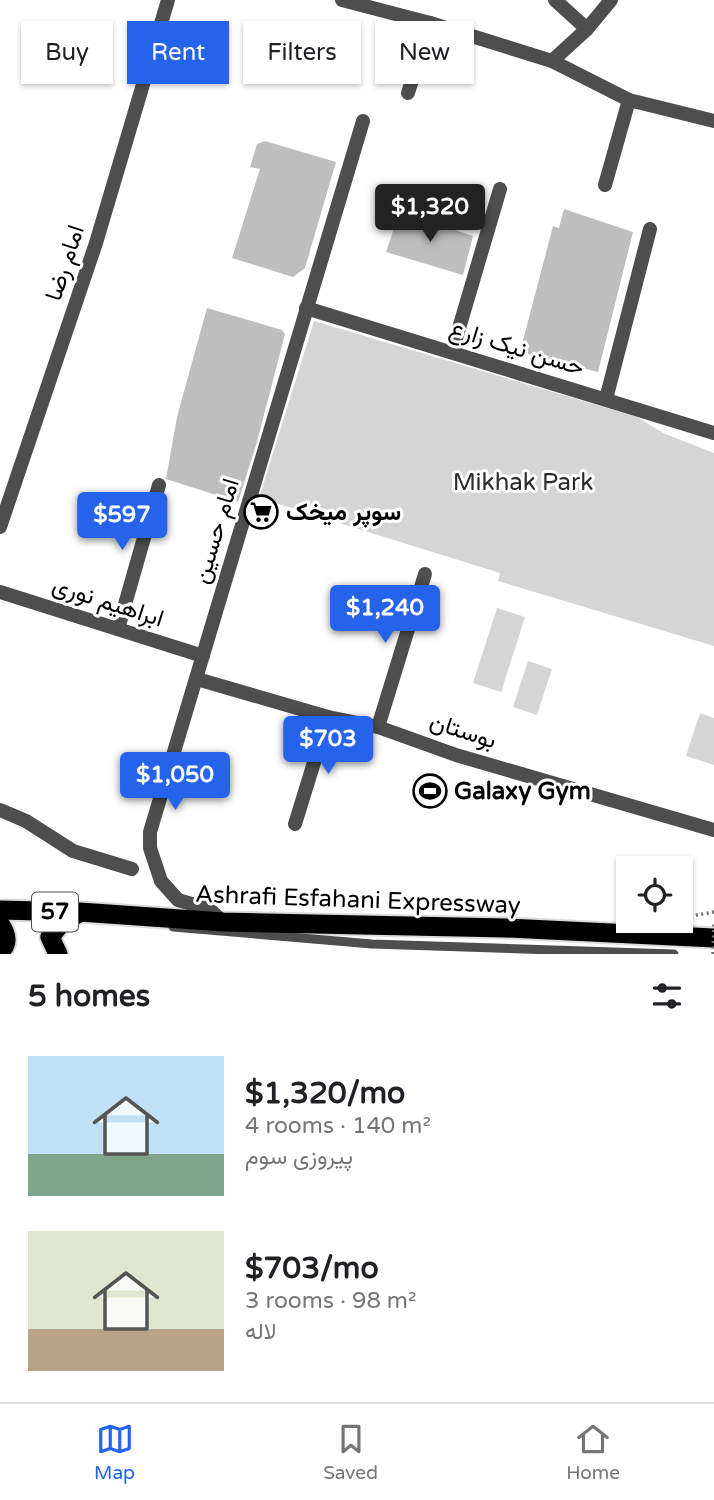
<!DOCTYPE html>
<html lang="en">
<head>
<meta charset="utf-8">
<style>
  :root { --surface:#fff; --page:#f6f6f6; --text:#202124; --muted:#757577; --line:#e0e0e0; --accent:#2563eb }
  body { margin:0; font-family:"Varela Round",Vazirmatn,sans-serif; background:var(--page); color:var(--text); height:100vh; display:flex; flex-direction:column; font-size:26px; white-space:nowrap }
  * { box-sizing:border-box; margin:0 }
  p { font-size:23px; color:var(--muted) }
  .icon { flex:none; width:38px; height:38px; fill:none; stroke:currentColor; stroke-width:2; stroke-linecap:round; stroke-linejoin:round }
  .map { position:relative; height:954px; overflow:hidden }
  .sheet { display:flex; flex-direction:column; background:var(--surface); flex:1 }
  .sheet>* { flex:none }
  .guide { position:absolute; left:21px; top:21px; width:672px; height:63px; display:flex; gap:14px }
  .tools { position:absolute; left:616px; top:856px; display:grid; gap:14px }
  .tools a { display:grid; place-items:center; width:77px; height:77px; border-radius:0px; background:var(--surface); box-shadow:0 2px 5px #0004; font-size:35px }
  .price { position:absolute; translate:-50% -60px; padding:0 16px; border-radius:7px; background:var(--accent); color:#fff; font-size:23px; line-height:46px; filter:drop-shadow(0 2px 4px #0008) }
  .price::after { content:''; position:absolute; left:50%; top:42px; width:21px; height:16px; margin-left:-10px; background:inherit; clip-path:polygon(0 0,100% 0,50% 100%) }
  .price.selected { background:#222; color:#fff }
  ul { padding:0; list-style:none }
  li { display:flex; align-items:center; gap:21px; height:175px; padding:0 28px }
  li span { display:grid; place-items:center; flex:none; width:196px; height:140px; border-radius:0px; color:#555 }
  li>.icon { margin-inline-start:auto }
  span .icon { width:84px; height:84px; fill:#fffc; stroke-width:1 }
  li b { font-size:30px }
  h2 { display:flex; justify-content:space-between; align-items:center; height:84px; padding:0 28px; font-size:30px }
  .tag { padding:0 24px; border-radius:0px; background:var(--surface); box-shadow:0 2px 5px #0004; font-size:24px; line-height:63px }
  .tag.selected { background:var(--accent); color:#fff }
  .tab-bar { display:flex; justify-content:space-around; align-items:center; height:98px; border-top:2px solid var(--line); background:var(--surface); font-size:19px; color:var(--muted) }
  .tab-bar a { display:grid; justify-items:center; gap:4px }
  .tab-bar .selected { color:var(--accent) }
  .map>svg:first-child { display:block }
</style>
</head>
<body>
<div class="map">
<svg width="714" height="954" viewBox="0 0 714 954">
  <rect width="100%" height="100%" fill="#fff"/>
  <g fill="#d5d5d5">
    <path d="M314,321l323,96 26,16 51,20v193l-216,-65 2,-8 -241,-75z"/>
    <path d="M497,608l28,9 -24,75 -28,-9z"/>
    <path d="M528,661l24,8 -15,46 -24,-8z"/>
    <path d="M700,713l14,5v47l-28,-9z"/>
  </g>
  <g fill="#bebebe">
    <path d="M265,141l71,21 -31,106 -12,9 -61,-19 28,-89 -10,-2 7,-23z"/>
    <path d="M564,209l69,23 -35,140 -78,-20 33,-126 6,2z"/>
    <path d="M404,213l69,23 -10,39 -77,-23 12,-36z"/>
    <path d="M207,308l75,22 3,4 -28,108 -19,60 -72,-23 11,-62z"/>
  </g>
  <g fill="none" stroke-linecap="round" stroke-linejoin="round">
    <defs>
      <g id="trunk">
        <path d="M0,910l80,2 143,10 283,6 208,10"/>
        <path d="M0,924c7,10 9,19 0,28"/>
        <path d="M58,954l-8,-17 12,-15 17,-9"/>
      </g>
    </defs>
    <use href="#trunk" stroke="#dbdbdb" stroke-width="23"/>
    <path stroke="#707070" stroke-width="3.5" stroke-dasharray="2 3.5" stroke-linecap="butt" d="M685,917l29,-5"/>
    <path stroke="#4e4e4e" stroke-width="9" d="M173,927l199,17 302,10"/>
    <g stroke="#4e4e4e" stroke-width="14">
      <path d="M342,0l88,23 122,38 77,39 85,21"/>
      <path d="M555,0l32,29"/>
      <path d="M552,61l35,-32 24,-29"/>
      <path d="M408,93l22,-70"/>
      <path d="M605,185l24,-85"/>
      <path d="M452,352l48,-163"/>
      <path d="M606,399l44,-170"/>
      <path d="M0,527l96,-284 72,-243"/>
      <path d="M118,629l41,-144"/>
      <path d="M197,679l131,38 50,10 78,28 258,75"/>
      <path d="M378,727l47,-153"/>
      <path d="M0,810l26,11 47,30 59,18"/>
      <path d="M295,824l33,-107"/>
      <path d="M223,922l-14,-13 -31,-9 -17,-19 -11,-33v-16l213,-711"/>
    </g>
    <g stroke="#4e4e4e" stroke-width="14">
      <path d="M306,308l408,125"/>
      <path d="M0,592l203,64"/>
    </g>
    <use href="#trunk" stroke="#000" stroke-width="19"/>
    <path stroke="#707070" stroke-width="3.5" stroke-dasharray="2 3.5" stroke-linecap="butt" d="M713,954l1,-30"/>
  </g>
  <defs>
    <symbol id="supermarket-ring" viewBox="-11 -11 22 22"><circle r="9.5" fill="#fff" stroke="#000" stroke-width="1.5"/><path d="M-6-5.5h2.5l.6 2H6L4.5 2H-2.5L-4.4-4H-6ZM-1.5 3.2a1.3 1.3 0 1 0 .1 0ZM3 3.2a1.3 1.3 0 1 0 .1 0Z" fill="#000"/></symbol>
    <symbol id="stadium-ring" viewBox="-11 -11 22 22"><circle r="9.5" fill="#fff" stroke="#000" stroke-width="1.5"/><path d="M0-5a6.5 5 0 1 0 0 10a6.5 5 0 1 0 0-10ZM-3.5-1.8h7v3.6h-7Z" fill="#000"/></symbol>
  </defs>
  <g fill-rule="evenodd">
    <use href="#supermarket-ring" x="242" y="493" width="38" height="38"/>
    <use href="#stadium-ring" x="411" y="772" width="38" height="38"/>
  </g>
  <g text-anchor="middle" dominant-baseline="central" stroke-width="6" stroke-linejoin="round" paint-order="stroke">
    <rect fill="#fff" stroke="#4c4c4c" stroke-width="2" x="32" y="892.5" width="46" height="39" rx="5"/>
    <g font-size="23" font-weight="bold" fill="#000">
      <text x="55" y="912">57</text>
    </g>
    <g font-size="24" fill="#000" stroke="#fff">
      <text transform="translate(65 263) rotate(-72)">امام رضا</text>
      <text transform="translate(517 348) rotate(17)">حسن نیک زارع</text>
      <text transform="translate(216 531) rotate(-73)">امام حسین</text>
      <text transform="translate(108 602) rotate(18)">ابراهیم نوری</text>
      <text transform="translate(463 731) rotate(18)">بوستان</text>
      <text transform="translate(358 900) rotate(2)">Ashrafi Esfahani Expressway</text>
    </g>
    <g font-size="24" fill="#2c2c2c" stroke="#fff">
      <text x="523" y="482">Mikhak Park</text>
    </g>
    <g font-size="24" font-weight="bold" fill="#000" stroke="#fff" text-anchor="start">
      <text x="286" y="512">سوپر میخک</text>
      <text x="454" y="791">Galaxy Gym</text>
    </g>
  </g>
</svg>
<div class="tools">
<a><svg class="icon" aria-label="locate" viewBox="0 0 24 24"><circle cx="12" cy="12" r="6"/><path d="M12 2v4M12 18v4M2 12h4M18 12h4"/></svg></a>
</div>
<b class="price selected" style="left:430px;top:244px">$1,320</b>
<b class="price" style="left:122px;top:552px">$597</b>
<b class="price" style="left:385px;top:645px">$1,240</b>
<b class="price" style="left:328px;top:776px">$703</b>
<b class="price" style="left:175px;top:812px">$1,050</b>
<div class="guide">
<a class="tag">Buy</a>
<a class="tag selected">Rent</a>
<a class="tag">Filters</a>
<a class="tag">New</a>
</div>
</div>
<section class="sheet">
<h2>5 homes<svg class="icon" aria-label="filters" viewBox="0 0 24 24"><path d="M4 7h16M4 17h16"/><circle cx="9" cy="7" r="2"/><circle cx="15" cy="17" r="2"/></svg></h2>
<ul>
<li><span style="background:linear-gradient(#bfe0f5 70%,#7fa58c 0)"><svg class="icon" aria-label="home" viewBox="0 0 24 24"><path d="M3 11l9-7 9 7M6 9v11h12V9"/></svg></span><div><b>$1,320/mo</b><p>4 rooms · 140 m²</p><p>پیروزی سوم</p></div></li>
<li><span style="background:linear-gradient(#dfe7d0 70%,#b9a48a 0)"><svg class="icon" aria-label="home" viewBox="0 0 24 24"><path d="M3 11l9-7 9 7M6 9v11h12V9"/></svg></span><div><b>$703/mo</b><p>3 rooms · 98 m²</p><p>لاله</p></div></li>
</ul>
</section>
<nav class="tab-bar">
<a class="selected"><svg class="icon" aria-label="map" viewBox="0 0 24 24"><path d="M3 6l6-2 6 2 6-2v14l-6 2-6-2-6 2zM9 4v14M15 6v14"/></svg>Map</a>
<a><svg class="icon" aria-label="saved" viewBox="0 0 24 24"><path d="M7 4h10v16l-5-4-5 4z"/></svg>Saved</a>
<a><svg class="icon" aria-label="home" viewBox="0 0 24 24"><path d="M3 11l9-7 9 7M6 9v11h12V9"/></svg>Home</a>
</nav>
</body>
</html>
